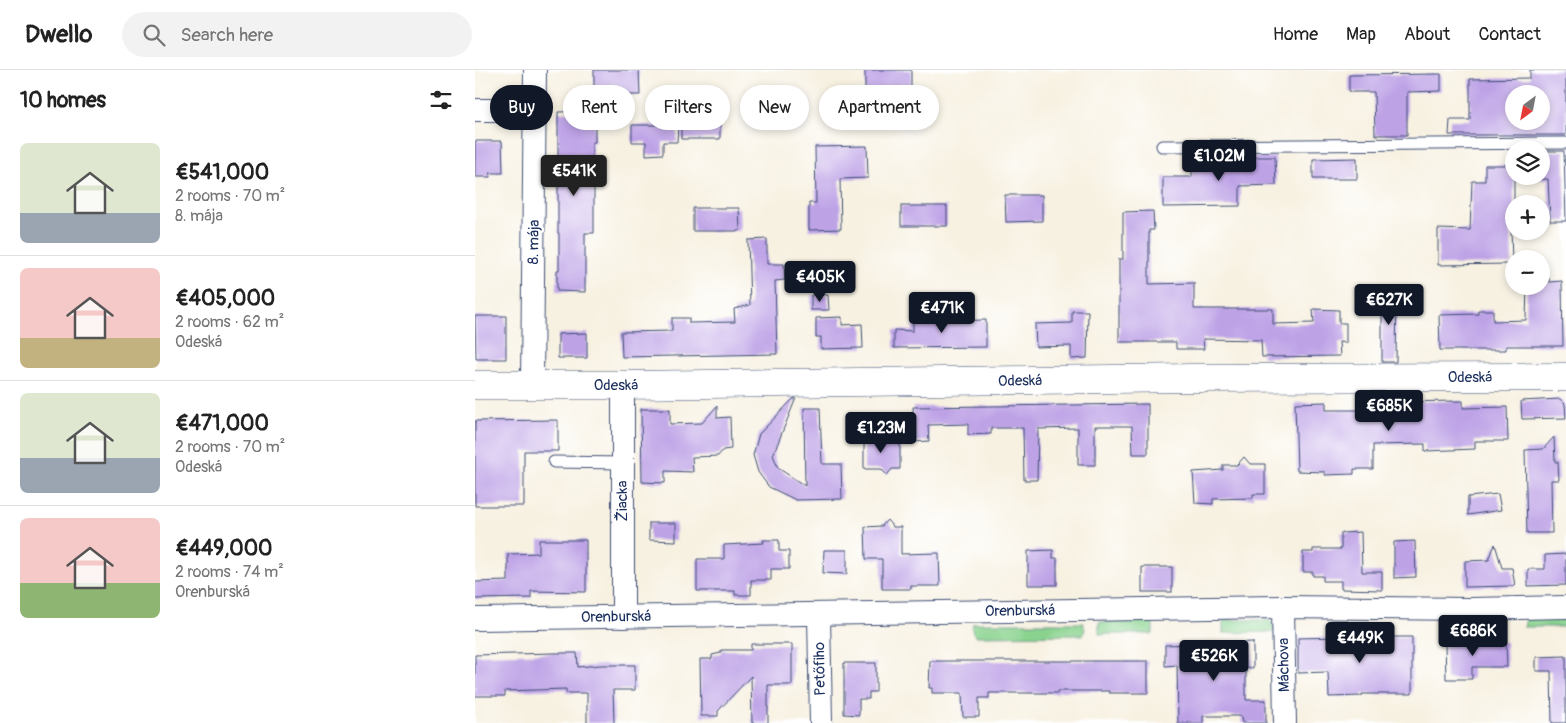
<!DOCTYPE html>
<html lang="en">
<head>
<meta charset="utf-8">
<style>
  :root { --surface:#fff; --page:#f2f2f2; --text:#222; --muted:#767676; --line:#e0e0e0; --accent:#111827 }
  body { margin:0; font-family:Pangolin,sans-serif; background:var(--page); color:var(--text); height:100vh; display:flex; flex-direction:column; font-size:19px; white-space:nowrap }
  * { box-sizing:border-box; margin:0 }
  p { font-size:16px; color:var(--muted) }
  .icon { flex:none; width:28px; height:28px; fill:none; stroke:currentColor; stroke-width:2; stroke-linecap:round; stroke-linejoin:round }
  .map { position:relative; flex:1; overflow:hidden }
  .details { display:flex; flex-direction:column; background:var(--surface); width:475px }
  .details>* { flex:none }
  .top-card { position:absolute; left:15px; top:15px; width:475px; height:45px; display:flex; gap:10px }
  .needle { width:32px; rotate:212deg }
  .fabs { position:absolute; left:1030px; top:15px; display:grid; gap:10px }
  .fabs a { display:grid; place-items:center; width:45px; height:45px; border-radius:50%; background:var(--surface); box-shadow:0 2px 8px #0003; font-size:25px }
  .price { position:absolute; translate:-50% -42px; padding:0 11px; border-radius:5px; background:var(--accent); color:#fff; font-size:16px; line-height:32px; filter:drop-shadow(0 1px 2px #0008) }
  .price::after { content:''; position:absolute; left:50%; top:30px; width:15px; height:11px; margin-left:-8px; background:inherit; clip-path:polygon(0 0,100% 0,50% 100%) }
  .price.selected { background:#222; color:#fff }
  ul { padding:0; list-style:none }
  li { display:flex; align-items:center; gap:15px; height:125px; padding:0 20px }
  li+li { border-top:1px solid var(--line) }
  li span { display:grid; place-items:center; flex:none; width:140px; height:100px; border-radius:8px; color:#555 }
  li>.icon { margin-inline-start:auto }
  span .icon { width:60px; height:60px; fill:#fffc; stroke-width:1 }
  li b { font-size:21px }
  h2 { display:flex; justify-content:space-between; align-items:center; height:60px; padding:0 20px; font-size:21px }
  .pill { padding:0 18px; border-radius:22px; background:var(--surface); box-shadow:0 2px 8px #0003; font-size:18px; line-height:45px }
  .pill.selected { background:var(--accent); color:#fff }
  header { display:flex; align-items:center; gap:30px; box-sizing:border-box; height:70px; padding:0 25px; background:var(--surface); border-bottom:1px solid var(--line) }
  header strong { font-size:24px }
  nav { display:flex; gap:28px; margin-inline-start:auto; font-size:18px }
  .search { width:350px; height:45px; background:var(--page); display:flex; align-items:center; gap:12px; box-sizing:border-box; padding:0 18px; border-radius:28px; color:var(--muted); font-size:19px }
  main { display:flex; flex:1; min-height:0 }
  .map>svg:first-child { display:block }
</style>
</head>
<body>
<header>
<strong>Dwello</strong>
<div class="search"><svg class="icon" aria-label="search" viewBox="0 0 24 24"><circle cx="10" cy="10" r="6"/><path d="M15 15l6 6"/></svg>Search here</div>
<nav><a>Home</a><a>Map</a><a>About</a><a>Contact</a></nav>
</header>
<main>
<section class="details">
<h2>10 homes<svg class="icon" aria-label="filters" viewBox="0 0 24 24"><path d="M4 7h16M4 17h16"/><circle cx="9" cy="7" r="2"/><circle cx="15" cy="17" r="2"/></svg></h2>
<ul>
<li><span style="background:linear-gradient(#dfe7d0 70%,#9aa5b1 0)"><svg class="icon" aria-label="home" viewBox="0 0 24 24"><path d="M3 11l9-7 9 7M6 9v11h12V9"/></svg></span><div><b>€541,000</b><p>2 rooms · 70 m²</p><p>8. mája</p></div></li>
<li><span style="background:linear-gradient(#f6c9c9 70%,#c2b280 0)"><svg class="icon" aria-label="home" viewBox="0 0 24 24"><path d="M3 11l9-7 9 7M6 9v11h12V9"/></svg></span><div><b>€405,000</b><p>2 rooms · 62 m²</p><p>Odeská</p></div></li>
<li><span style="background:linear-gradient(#dfe7d0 65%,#9aa5b1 0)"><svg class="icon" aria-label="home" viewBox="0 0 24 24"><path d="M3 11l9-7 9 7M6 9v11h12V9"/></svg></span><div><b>€471,000</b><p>2 rooms · 70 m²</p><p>Odeská</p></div></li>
<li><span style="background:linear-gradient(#f6c9c9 65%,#8fb573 0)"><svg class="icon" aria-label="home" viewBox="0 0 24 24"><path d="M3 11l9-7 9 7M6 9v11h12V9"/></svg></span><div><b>€449,000</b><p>2 rooms · 74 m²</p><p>Orenburská</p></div></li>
</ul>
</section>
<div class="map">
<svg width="1091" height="653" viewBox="0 0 1091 653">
  <rect width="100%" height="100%" fill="#fff"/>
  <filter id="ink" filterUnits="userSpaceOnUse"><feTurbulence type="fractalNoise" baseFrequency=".02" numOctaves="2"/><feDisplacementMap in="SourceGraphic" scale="10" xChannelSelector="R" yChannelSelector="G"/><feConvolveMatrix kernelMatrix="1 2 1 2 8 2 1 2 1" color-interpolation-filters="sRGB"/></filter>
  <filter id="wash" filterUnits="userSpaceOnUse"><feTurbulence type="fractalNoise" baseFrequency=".0096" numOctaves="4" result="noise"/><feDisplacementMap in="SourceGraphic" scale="20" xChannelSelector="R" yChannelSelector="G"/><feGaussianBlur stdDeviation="1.12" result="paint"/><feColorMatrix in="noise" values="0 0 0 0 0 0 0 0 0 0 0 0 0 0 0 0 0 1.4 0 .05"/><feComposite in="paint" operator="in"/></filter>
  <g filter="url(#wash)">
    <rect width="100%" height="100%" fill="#f7f1e1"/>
    <g fill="#8ad38f" stroke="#528176">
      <path d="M1091,547v10h-42l2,-9z"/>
      <path d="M748,550h45l5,4 1,8 -51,1z"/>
      <path d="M678,551v13h-54v-12z"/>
      <path d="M498,553h110l2,6 -2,6 -108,1 -3,-6z"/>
    </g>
    <g id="blocks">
      <g fill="#bda2e6" fill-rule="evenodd">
        <path d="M119,0h45l1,25h-46z"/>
        <path d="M390,0h46v24l-46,-1z"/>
        <path d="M1055,0h36v65h-117l1,-15h20v-41l60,-1zM1039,24h27v27h-27z"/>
        <path d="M966,4v17l-34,1v43h-32l-1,-43h-25v-17z"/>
        <path d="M113,41v14h7v17h-3v33h2v58h-9v59l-28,-1v-21h2v-37h-1v-121z"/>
        <path d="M245,44v25h-39v-24z"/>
        <path d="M157,55h46l-1,17h-14v12l-17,1v-13h-14z"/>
        <path d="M0,71h27l1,32h-13l1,4h-16z"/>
        <path d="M392,76l1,32 -28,1 1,50 -32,1v-27h7l-1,-56z"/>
        <path d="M1066,81h23l2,70h-16l-2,-42 -34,1v47h-3l1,37 -74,1v-36l32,1 2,-49h13v-16h29v11h27z"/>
        <path d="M784,87h16l1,28 -36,1v20l-77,1v-30h29v-12h22v-7z"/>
        <path d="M882,88v21h-44v-20z"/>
        <path d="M530,125h37v26l-36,1z"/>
        <rect x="426" y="136" width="46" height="20"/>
        <path d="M218,138h46l1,23h-47z"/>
        <path d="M678,141l1,19h-5v54l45,-1v26h79v15l41,-1 -1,-14 26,1v13h7v20l-7,-1 1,14 -78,1 -1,-17 -58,-1 1,10h-28v-7h-57v-83h4v-47z"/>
        <path d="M292,169v25h17l1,16 -10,1 2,73 -155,3 -1,-25 51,-1v-13h17v5l46,-1 -1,-13 16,-4 -2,-65z"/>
        <path d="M1066,208h8v4l13,-1 1,65h-57v4h-66l-1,-35 39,-1v-4h15v11l33,-1 1,-34h14z"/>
        <path d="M907,220h15l-1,72h-14z"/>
        <path d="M336,225h17l1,15h-18z"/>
        <path d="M597,241h16l-1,47 -16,1v-13l-35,1 -1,-23 37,-1z"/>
        <path d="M442,243l25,2v6l44,-1v27l-92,1v-18l19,1v-10h4z"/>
        <path d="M0,246h31v43h-30z"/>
        <path d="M367,247v8l20,-1 1,24 -42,1v-12h-5v-19z"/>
        <path d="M112,263v25h-29v-24z"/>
        <path d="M321,328l-23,57 5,13 27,18 -1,-78h16l2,56h19l1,35 -46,1 -27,-13 -11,-15 -5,-17 6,-21 34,-35z"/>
        <path d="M1085,329l5,5 1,14 -44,1 -1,-18z"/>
        <path d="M988,331v7l44,-1 1,34h-33v8l-50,2v-7l-52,1v24h-19v5l-29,1v-3l-28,-1 -2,-68 31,-1v8h55v-8z"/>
        <path d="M673,334v50h-15l-1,-28h-37v39h-17v-37l-40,1 -1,51h-13l-1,-52h-32v6l-23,1v-11l-40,1 1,16 -15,1 -1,-35z"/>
        <path d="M242,336v12l13,-1 1,32 -8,1 -5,6 -26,1 1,15 -28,-1v12l-23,-1 -1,-73h29v15l32,-1z"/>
        <path d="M83,350v31h-34v55h-49v-85z"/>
        <path d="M389,367h20l1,5h15v27h-8l-5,6 -6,-6h-17z"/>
        <path d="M1079,367l1,25h3l1,18h-8l1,53h-25l-2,-83 18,-1z"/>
        <path d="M769,387l6,7h15v30h-12v4l-40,1v5l-18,-1 -2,-31 30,-2v-5h14z"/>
        <path d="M1023,424l3,16 -33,5v-18z"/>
        <path d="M412,450l6,7h8v27l38,-1 1,33h-29v3h-29v-30h-16l-1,-32 17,-1z"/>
        <path d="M174,453h27v18l-27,-1z"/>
        <path d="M886,462l1,40h20v18l-41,-1v-8h-18v-5h-10v-4h-10v-20h10v-3h28v-16z"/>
        <path d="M64,470h47v52l-55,-1v7l-56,1v-17l33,-1v-27l31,-1z"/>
        <path d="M288,470h16v11h10v18h-18v11h-20v15h-16v-4h-38v-32h27v-14l40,-2z"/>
        <path d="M940,471l1,36 -22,1v-36z"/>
        <path d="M1020,474l7,24h10l3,18 -50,1v-26l24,-1z"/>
        <path d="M349,480h23v24l-24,-1z"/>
        <path d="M578,480v8h4v27h-29v-34z"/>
        <path d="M1091,484v31l-38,1v-17h17v-14z"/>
        <rect x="667" y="497" width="30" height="25"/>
        <path d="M984,562l4,10h43l1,25h-35v12h-26l-1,-36h8z"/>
        <path d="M867,567h70v57h-50v2l-33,1 -1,-25 -30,1v-35z"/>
        <path d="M778,572v26h-7v32h20v23h-24l-1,-7h-38v7h-25l-1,-58 -12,1v-21z"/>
        <path d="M276,574h41v41h-24v38h-16l-1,-47 -33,35v5h-17l-1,-57h12v-4l9,-2v-3h30z"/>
        <path d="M79,583h23l1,14 23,-2h34v25h-22l1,33h-27v-30h-21v-4l-61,2v5h-30v-41z"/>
        <path d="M1091,586v67h-14l-1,-52h-15v-14z"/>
        <path d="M455,591h218v32h-39v-2h-51v2h-69v5h-10v19h-16l-1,-24h-30v-5h-3z"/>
        <path d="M369,593h32v29h-7v7h-10v16l-15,-1z"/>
      </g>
    </g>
  </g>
  <g filter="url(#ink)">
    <use href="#blocks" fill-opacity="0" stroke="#3c4c72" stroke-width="1"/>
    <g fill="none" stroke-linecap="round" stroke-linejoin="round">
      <defs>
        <g id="service">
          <path d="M687,76l404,-3"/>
          <path d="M79,392l68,1"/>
        </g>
        <g id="minor">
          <path d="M0,40h60"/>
          <path d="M57,314l3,-314"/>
          <path d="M148,315v232"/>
          <path d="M808,537l2,116"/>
          <path d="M344,544l2,109"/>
          <path d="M0,549l808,-12 187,2 96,-2"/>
        </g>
        <path id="tertiary" d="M0,315h148l570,-7 373,-1"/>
      </defs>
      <use href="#service" stroke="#3c4c72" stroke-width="13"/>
      <use href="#minor" stroke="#3c4c72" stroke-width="24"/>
      <use href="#tertiary" stroke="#3c4c72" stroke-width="29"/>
      <use href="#service" stroke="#fff" stroke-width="11"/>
      <use href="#minor" stroke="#fff" stroke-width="22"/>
      <use href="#tertiary" stroke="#fff" stroke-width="28"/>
    </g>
  </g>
  <g text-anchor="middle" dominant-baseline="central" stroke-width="5" stroke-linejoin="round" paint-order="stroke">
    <g font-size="15" fill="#1b2f5e" stroke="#fff">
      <text transform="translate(59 172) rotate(-89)">8. mája</text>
      <text x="995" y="307">Odeská</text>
      <text transform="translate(545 311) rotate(-1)">Odeská</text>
      <text x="141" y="315">Odeská</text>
      <text transform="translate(147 431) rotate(-90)">Žiacka</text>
      <text transform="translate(545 541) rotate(-1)">Orenburská</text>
      <text transform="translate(141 547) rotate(-1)">Orenburská</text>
      <text transform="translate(809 595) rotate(-91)">Máchova</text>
      <text transform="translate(345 599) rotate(-91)">Petőfiho</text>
    </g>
  </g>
</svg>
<div class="fabs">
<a><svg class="needle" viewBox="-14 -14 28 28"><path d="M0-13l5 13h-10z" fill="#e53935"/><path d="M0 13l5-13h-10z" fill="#767676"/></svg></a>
<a><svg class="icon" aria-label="layers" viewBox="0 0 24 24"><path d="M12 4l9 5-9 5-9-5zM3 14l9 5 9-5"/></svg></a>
<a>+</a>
<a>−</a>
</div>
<b class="price" style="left:744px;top:112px">€1.02M</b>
<b class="price selected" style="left:99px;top:127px">€541K</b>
<b class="price" style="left:345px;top:233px">€405K</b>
<b class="price" style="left:914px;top:256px">€627K</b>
<b class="price" style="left:467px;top:264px">€471K</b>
<b class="price" style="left:914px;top:362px">€685K</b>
<b class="price" style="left:406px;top:384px">€1.23M</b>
<b class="price" style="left:998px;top:587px">€686K</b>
<b class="price" style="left:885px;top:594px">€449K</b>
<b class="price" style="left:739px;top:612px">€526K</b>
<div class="top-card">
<a class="pill selected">Buy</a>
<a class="pill">Rent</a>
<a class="pill">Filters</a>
<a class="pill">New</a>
<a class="pill">Apartment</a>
</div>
</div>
</main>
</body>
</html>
